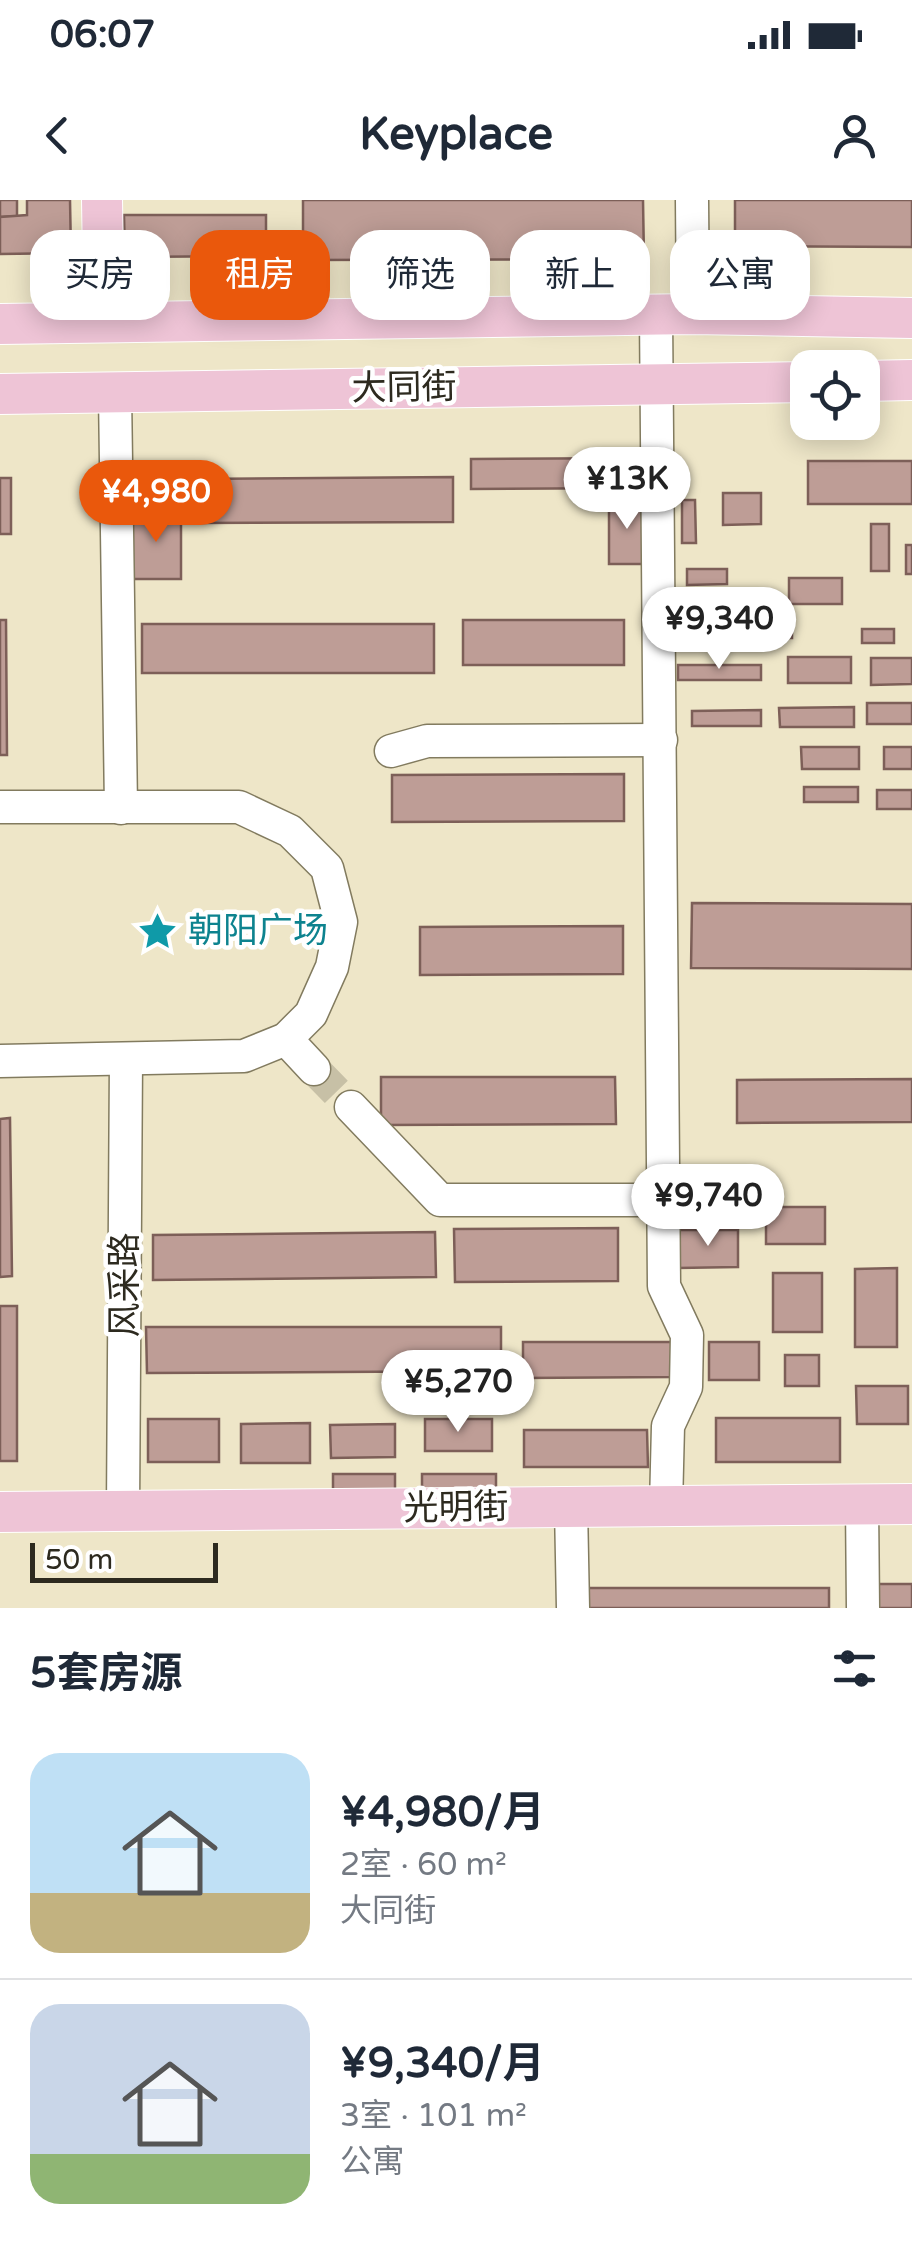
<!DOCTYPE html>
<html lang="zh">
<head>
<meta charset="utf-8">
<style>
  :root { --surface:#fff; --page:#f6f6f7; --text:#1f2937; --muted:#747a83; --line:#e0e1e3; --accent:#ea580c }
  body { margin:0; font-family:"Varela Round","Noto Sans SC",sans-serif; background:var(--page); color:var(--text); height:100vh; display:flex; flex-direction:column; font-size:38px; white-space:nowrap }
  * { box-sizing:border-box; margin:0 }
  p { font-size:32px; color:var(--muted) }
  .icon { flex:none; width:55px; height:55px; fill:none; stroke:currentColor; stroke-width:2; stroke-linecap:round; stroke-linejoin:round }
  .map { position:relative; height:1408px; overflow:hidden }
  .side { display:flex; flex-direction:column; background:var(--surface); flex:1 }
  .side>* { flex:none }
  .banner { position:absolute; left:30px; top:30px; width:852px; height:90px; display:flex; gap:20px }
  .buttons { position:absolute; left:790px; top:150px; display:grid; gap:20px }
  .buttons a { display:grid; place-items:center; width:90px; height:90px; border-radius:20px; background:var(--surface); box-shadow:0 5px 25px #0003; font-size:50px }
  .scale { position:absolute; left:30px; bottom:25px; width:188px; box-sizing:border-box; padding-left:10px; border:5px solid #2d2a1f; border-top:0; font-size:28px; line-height:35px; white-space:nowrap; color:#2d2a1f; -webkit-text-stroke:8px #fff; paint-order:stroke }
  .price { position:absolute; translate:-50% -85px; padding:0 22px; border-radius:35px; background:#fff; color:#222; font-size:32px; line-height:65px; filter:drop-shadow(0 2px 5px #0008) }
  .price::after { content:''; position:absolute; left:50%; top:60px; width:30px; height:22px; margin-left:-15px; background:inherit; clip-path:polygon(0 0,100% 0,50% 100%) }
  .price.current { background:var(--accent); color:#fff }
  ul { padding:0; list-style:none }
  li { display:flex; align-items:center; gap:30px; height:250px; padding:0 30px }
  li+li { border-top:2px solid var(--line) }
  li span { display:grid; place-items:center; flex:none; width:280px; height:200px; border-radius:30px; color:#555 }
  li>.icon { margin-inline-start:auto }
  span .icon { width:120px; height:120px; fill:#fffc; stroke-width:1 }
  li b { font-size:42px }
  h2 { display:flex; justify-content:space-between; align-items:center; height:120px; padding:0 30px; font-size:42px }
  .tag { padding:0 35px; border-radius:30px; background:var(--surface); box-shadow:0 5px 25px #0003; font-size:35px; line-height:90px }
  .tag.current { background:var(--accent); color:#fff }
  .status { display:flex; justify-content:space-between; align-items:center; height:70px; padding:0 50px; background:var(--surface); direction:ltr }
  .status svg { height:28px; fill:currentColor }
  header { display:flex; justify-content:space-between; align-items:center; height:130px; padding:0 30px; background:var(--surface); font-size:45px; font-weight:700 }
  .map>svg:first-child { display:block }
</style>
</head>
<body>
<div class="status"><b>06:07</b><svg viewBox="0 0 49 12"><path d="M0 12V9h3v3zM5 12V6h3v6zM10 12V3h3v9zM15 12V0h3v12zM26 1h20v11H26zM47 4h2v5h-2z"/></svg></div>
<header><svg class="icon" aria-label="back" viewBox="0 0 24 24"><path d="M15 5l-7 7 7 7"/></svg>Keyplace<svg class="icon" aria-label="person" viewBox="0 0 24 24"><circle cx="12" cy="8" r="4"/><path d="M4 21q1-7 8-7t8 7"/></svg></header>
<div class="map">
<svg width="912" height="1408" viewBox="0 0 912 1408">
  <rect width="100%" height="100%" fill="#eee6c8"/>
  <g fill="#be9d96" stroke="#7d5f58" stroke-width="2.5">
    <path d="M0,0h17v16l-17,1z"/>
    <path d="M27,0h43l1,53 -71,1v-37l27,-2z"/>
    <path d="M303,0h340l1,59 -341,1z"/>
    <path d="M735,0h177v47l-177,-1z"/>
    <path d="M124,15h142v41l-141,1z"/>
    <path d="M646,258v30l-175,1v-30z"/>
    <rect x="808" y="261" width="104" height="43"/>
    <path d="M453,277v45l-259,1v-44z"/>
    <rect x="0" y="278" width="11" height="56"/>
    <path d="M723,293h38v31l-38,1z"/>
    <rect x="609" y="300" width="36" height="64"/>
    <path d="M682,300h13l1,43h-14z"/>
    <rect x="130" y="311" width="51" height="68"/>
    <rect x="871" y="324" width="18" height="47"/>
    <rect x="906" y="345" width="6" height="29"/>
    <path d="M687,369h40v15l-40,1z"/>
    <rect x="789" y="378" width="53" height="26"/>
    <rect x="753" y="417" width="39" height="21"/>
    <path d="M0,420h6l1,135h-7z"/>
    <rect x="463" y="420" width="161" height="45"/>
    <path d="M686,423h41v20l-41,1z"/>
    <rect x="142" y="424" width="292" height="49"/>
    <rect x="862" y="429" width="32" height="14"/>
    <rect x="788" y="457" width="63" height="26"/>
    <path d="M871,458h41v26l-41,1z"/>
    <rect x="678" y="465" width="83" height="15"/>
    <rect x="867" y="503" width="45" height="21"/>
    <path d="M854,507v20h-74l-1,-19z"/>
    <path d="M761,510v16h-69v-15z"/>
    <path d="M801,547h58v22h-57z"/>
    <rect x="884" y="547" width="28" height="22"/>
    <path d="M624,574v47l-232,1v-47z"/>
    <rect x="804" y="587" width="54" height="15"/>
    <rect x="877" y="590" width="35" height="19"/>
    <path d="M692,703l220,1v65l-221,-1z"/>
    <path d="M623,726v48l-203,1v-48z"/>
    <path d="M381,877h234l1,47 -235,1z"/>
    <path d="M912,879v43l-175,1v-43z"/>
    <path d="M10,918l2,158 -12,1v-158z"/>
    <rect x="766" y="1007" width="59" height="37"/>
    <path d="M618,1028v53l-163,1 -1,-53z"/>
    <path d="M678,1030h60v37l-60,1z"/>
    <path d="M435,1032l1,45 -283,3v-45z"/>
    <path d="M897,1068v79h-42v-78z"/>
    <rect x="773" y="1073" width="49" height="59"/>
    <rect x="0" y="1106" width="17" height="155"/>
    <path d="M146,1127h355v44l-354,2z"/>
    <path d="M523,1142h149v35l-149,1z"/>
    <rect x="709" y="1142" width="50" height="38"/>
    <rect x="785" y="1155" width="34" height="31"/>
    <path d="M856,1186h52v38h-51z"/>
    <rect x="716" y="1218" width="124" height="44"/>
    <rect x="148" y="1219" width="71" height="43"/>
    <rect x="425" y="1219" width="67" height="32"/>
    <path d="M310,1223v40h-69v-39z"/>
    <path d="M395,1224v33l-64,1 -1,-33z"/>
    <path d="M524,1230h123l1,37h-124z"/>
    <rect x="333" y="1274" width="62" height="16"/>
    <path d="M422,1274h74v16l-74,1z"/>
    <rect x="874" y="1384" width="38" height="24"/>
    <rect x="582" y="1388" width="247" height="20"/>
  </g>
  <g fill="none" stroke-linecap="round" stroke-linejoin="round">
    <path stroke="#c7c0a6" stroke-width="32" stroke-dasharray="32 16" stroke-linecap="butt" d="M314,869l37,38"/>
    <defs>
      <g id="minor">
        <path d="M692,0l1,114"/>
        <path d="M656,114l8,972 23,49 -1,52 -18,39 -2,80"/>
        <path d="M115,193l6,415"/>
        <path d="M391,551l36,-10 234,-1"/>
        <path d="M0,607h239l51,24 37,37 14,54 -9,45 -21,47 -25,25 -42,17 -244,5"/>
        <path d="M286,839l28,30"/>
        <path d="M351,907l89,93h224"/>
        <path d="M862,1304l1,104"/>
        <path d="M571,1307l2,101"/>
        <path d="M123,1311l3,-452"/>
      </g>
      <g id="major">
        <path d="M102,0l2,121"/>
        <path d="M0,124l693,-10 219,4"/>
        <path d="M862,181l50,-1"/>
        <path d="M0,194l808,-12"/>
        <path d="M0,1312l912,-8"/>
      </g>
    </defs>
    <use href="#minor" stroke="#827b5f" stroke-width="35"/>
    <use href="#major" stroke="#fff" stroke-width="42"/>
    <use href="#minor" stroke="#fff" stroke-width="32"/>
    <use href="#major" stroke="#eec4d6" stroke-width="40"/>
  </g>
  <defs>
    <symbol id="sight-bare" viewBox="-9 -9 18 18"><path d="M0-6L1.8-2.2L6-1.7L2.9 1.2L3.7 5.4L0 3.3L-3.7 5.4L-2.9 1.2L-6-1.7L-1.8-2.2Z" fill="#0f9aa8" stroke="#fff" stroke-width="2.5" paint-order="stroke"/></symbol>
  </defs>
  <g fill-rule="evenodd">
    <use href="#sight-bare" x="130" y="704" width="55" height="55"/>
  </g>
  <g text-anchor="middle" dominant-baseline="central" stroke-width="9" stroke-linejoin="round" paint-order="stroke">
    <g font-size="35" fill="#2d2a1f" stroke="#fff">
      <text transform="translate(404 188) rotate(-1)">大同街</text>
      <text transform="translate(125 1085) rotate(-90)">风采路</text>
      <text transform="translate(456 1308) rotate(-1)">光明街</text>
    </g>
    <g font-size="35" fill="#0d838f" stroke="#fff" text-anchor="start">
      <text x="188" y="731">朝阳广场</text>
    </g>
  </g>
</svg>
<div class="buttons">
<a><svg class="icon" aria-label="locate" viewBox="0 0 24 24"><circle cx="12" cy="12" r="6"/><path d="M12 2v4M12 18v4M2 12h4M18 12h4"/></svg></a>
</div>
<div class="scale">50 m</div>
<b class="price" style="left:627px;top:332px">¥13K</b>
<b class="price current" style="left:156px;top:345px">¥4,980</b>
<b class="price" style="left:719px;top:472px">¥9,340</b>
<b class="price" style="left:708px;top:1049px">¥9,740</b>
<b class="price" style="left:458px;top:1235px">¥5,270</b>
<div class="banner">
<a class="tag">买房</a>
<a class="tag current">租房</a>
<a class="tag">筛选</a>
<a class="tag">新上</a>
<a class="tag">公寓</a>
</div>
</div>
<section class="side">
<h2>5套房源<svg class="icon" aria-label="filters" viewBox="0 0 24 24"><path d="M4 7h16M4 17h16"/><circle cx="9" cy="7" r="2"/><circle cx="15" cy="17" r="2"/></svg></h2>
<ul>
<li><span style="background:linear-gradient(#bfe0f5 70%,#c2b280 0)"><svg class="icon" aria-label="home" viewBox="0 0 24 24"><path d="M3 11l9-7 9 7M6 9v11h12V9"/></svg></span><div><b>¥4,980/月</b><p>2室 · 60 m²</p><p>大同街</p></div></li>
<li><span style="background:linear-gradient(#c9d6e8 75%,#8fb573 0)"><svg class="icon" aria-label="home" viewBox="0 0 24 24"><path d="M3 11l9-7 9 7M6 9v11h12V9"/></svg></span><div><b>¥9,340/月</b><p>3室 · 101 m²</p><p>公寓</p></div></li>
</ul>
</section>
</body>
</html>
